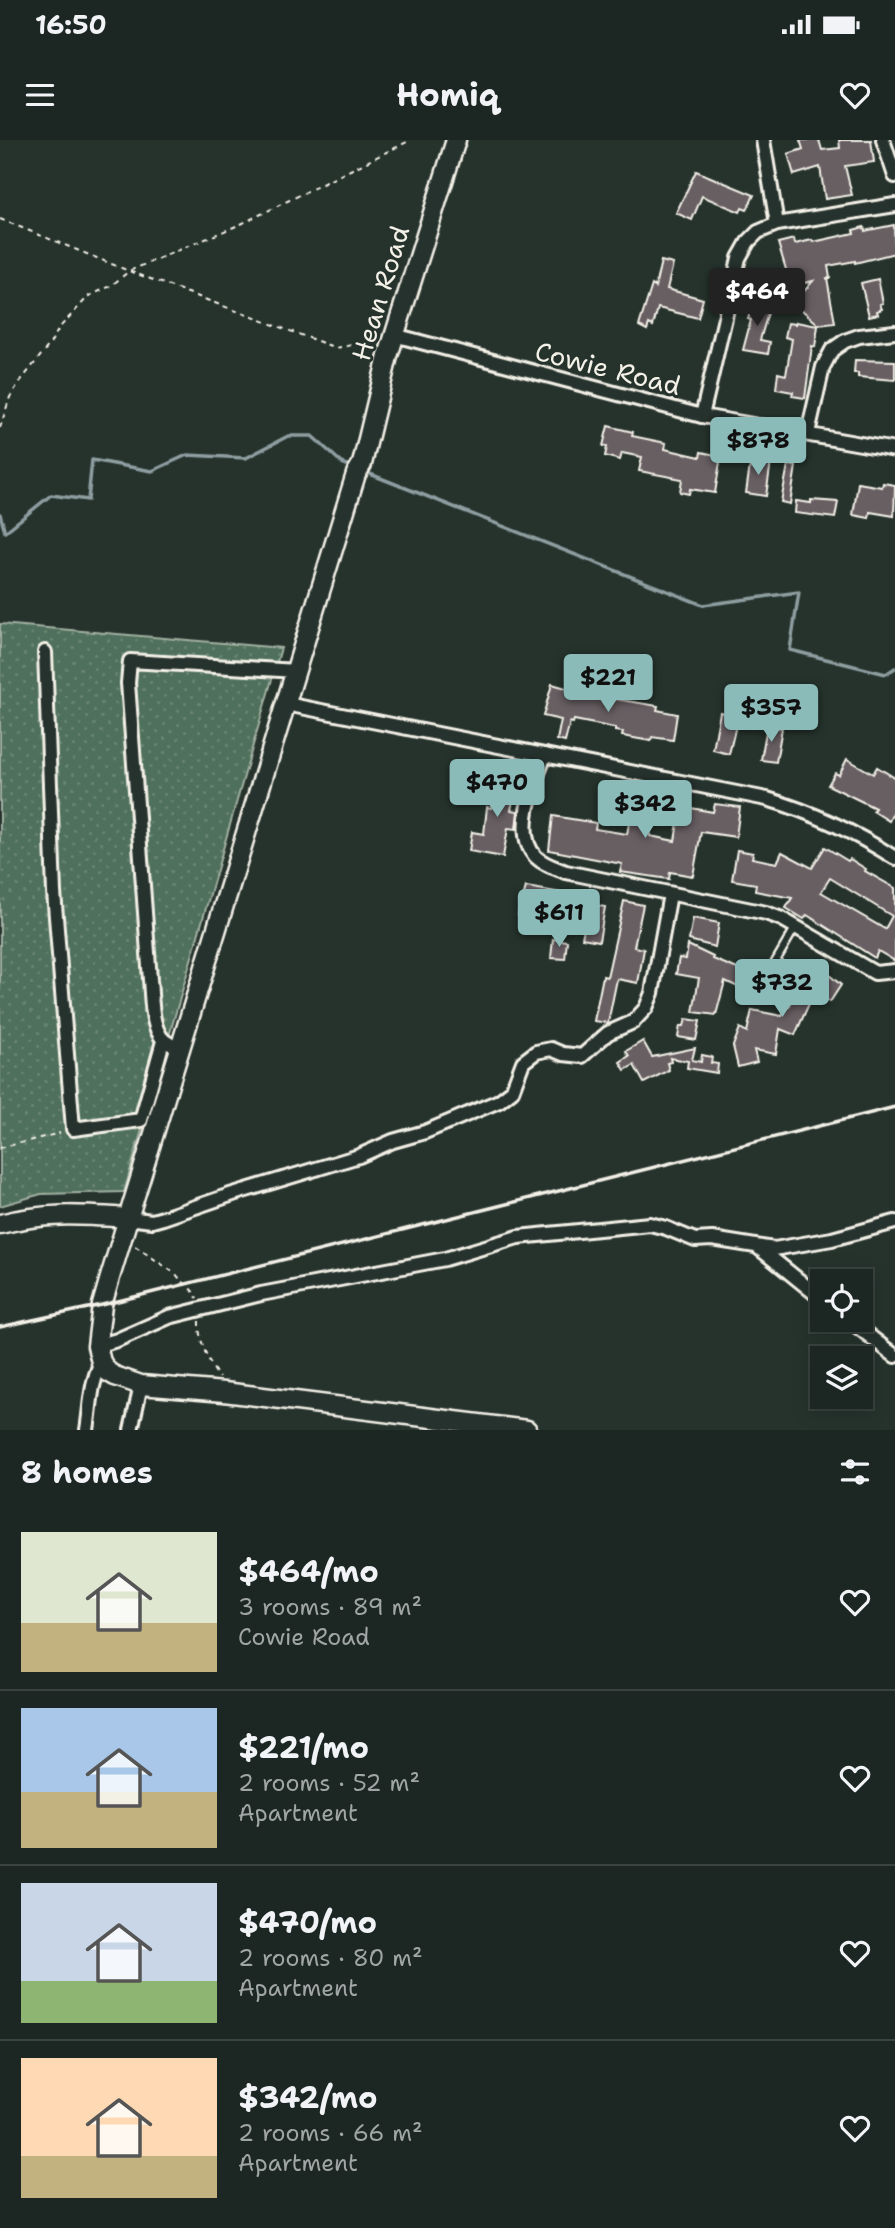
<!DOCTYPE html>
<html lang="en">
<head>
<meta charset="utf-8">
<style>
  :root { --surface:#1c2622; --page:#252e2a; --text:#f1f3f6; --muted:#a0a5a5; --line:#3a4340; --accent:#8bbbb9 }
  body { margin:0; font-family:"Shantell Sans",sans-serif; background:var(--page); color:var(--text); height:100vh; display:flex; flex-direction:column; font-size:26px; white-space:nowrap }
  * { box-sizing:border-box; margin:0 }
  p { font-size:23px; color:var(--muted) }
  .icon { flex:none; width:38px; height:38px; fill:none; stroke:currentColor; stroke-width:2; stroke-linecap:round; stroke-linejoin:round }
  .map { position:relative; height:1290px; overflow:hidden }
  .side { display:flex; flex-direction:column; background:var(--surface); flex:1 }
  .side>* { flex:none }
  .buttons { position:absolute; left:810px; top:1129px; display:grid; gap:14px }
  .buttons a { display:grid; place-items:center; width:63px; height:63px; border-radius:0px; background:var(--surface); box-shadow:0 4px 18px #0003,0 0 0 2px var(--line); font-size:35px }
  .price { position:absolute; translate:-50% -60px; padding:0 16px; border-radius:7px; background:var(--accent); color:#111; font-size:23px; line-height:46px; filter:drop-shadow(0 2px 4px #0008) }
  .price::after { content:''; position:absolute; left:50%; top:42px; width:21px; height:16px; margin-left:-10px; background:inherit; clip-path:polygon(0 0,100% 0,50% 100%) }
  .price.selected { background:#222; color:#fff }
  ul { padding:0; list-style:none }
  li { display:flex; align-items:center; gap:21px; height:175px; padding:0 21px }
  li+li { border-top:2px solid var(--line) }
  li span { display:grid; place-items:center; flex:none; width:196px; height:140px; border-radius:0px; color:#555 }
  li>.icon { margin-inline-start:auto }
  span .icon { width:84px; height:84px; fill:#fffc; stroke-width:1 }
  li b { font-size:30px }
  h2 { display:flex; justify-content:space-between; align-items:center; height:84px; padding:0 21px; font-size:30px }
  .status { display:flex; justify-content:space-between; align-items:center; height:49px; padding:0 35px; background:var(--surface); direction:ltr }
  .status svg { height:19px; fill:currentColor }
  header { display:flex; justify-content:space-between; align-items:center; height:91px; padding:0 21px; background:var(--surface); font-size:32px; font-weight:700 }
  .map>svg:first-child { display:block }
</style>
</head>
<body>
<div class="status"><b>16:50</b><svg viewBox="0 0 49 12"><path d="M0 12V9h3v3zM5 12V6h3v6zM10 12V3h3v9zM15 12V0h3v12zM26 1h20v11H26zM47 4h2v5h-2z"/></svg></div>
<header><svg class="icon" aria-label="menu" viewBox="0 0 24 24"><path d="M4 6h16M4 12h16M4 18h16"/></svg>Homiq<svg class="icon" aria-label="heart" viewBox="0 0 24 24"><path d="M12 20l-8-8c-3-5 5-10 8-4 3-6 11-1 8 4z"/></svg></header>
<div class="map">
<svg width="895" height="1290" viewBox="0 0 895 1290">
  <defs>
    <pattern id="grass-dots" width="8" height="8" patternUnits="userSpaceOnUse" patternTransform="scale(1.75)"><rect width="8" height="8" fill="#4f705b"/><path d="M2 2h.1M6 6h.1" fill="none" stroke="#698573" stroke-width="1.8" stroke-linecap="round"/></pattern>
  </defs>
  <rect width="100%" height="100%" fill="#26332d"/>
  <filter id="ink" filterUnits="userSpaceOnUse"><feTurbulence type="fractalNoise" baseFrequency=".0143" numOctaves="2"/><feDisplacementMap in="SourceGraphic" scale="14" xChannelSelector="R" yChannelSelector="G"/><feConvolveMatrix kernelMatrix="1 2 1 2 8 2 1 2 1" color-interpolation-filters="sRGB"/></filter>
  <g filter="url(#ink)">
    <path fill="url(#grass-dots)" stroke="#a2b0a2" stroke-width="2" d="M0,484l281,24 -157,544 -83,2 -41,12z"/>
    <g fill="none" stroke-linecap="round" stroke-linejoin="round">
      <g stroke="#8f9ea1" stroke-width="3.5">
        <path d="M365,332l338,133 96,-13 -9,58 96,24 9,-6"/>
        <path d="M0,374l5,18 46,-37 37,5 4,-40 60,11 35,-16 59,3 42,-22h24l30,27 13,5"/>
      </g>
    </g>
    <g fill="#685e64" stroke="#f4f1e8" stroke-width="2" fill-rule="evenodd">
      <path d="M800,0h19l3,10 18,-2 -1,-8h32l3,22 -29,4 7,29 -27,4 -5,-32 -26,8 -6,-21 15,-5z"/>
      <path d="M696,31l58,24 -7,15 -5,-2 -2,4 -38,-16 -10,24 -16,-7z"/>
      <path d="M894,85l1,28 -40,10v-2l-27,5 2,12h-3l8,45 -16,2 -25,-22 19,-22 -22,5 -13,-43 16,-4 1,5 17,-4 1,2 41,-9 -1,-3 11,-3 1,4 4,-1z"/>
      <path d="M661,121l12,3 -6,25 36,10 -5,19 -40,-10 -5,18 -4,-2 -2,6 -8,-4 13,-41 3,2z"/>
      <path d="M878,139l5,24 -3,1 2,5 -5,2 1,3 -9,2 -8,-33z"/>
      <path d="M759,158l8,3 -1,4 4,1 -10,34 10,2 -2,12 -25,-4 8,-30 -3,-1 2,-7 -2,-1 3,-10 6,2z"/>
      <path d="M796,182l22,4 -3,21 -3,-1 -7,52 -13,-2 1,-4 -17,-3 2,-16 8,2 6,-36 -7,-2 3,-14 8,1z"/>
      <path d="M855,220l40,1v19l-37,-3v-4h-4z"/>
      <path d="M608,286l25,6 -1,4 34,7 -1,6 35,8 1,-5 20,4 -6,37 -25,-4 -1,5 -9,-2 2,-13 -43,-8 3,-14 -20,-4 -2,7 -15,-4 2,-9 -4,-1z"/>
      <path d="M751,318l20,3 -5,35 -20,-3z"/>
      <path d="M788,325l8,1 -6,38 -9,-2z"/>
      <path d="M858,343l24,4 1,-4 12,2 -1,31 -24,-4 -1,6 -16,-3z"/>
      <path d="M811,360l27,2 -3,16 -40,-5 1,-12 15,2z"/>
      <path d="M552,544l21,6 1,-4 36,7 -1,5 49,8 -1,4 20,4 -4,26 -21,-3 -1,4 -29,-5 1,-4 -8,-1v-3l-41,-8 -1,3 -3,-1 -5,20 -8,-2 4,-20 -18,-4z"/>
      <path d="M720,572l18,5 -9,37 -16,-4z"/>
      <path d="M767,586l15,2 -6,34 -15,-2z"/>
      <path d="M847,619l26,15 4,-7 18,11v31l-6,12 -16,-10 2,-3 -47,-23 7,-12 4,2z"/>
      <path d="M498,629l16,3 -3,19 4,1 -4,18 7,1 -2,18 -8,-1 -5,29 -34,-6 3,-19 12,2 3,-27 4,1z"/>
      <path d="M634,656l23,4 -7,36 25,5 4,-25 11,1 1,-9 22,4 2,-8 25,3 -4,30 -35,-5 -8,44 -23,-4 -1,7 -49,-7 2,-8 -73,-14 4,-34 43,7 -1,6 32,5z"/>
      <path d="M825,707l23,14 2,-2 16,10 -1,2 30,17v73l-17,-10 -3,7 -68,-43 -3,4 -18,-11 6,-10 -37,-7 1,-7 -24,-4 5,-30 16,3 -1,5 25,5 5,-11 30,16zM830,738l62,38 -7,13 -64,-37z"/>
      <path d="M526,747l55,9 -2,6 26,5 -6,34 -17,-3 3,-14 -43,-8v4l-24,-5z"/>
      <path d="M624,761l19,4 -9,42 10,2 -6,34 -21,-4 -9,44 -14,-2 9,-45 4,1z"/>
      <path d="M693,778l26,5 -4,24 -26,-7z"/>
      <path d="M553,799l14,2 -2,18 -14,-1z"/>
      <path d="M688,805l25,12v2l32,13 -7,15 -13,-6 -9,34 -23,-3 6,-34 -23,-4 3,-16 7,1z"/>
      <path d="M815,823l26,22 -11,17 -9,-5 -3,4 -6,-4 -17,38 -15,-6 -4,25 -22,-4 3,12 -19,5 -5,-21 7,-18 7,4 5,-22 30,6 5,-10 2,1 3,-6h2l15,-23 -2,-2z"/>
      <path d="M686,879l14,2 -4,19 -18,-3 2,-11h4z"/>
      <path d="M643,901l9,16 43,-9 -3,12 9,2 1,-7 10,2 -1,6 7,1 -1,9 -30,-5 1,-7 -18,-3 1,4 -4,1 2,7 -25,13 -10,-18 -9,5 -5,-8 9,-6 -3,-5z"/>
    </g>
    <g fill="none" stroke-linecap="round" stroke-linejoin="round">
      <defs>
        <path id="lane" d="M763,843l32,-55"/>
        <g id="street">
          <path d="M763,0l14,84"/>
          <path d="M883,0l12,36"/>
          <path d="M394,195l308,81 193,34"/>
          <path d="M702,276l37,-158 9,-16 10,-10 19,-8 118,-19"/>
          <path d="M808,293l15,-66 9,-17 13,-9 14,-5 36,-4"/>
          <path d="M45,512l9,240 19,237 68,-9 22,-79"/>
          <path d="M286,564l481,95c45,13 89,34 128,59"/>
          <path d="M545,615c-10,26 -33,78 -9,102 8,8 20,11 30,15l200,41 16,6 93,54 20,-2"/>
          <path d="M170,904c-20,-8 -18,-46 -20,-64l-22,-297 2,-22 167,10"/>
          <path d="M128,1078l24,3 11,-3 70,-24 126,-38 34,-15 32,-9 74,-31 13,-10 11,-29 13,-10 15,-3 12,5 19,2 26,-23 25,-11 13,-14 6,-15 18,-99"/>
          <path d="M759,1108l63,51"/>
          <path d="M849,1180l46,36"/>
          <path d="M97,1206l20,-6 52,-23 92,-23 184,-35 73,-22 132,-13 16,4 29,12 17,-1 62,10 58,-10 63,-17"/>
          <path d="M87,1290c4,-24 3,-45 14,-68"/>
          <path d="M131,1290l10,-45"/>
        </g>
        <g id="secondary">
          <path d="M456,0l-68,216 -26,108 -6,10 -245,800 -9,31 -5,41 4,16 7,10 7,4 26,9 83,7 303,38"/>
          <path d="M0,1084c45,-12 82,-9 128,-6"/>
        </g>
      </defs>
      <use href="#lane" stroke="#f4f1e8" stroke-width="11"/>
      <use href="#street" stroke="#f4f1e8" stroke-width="18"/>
      <use href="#secondary" stroke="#f4f1e8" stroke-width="23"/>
      <g stroke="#f4f1e8" stroke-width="2" stroke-dasharray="5 5" stroke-linecap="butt">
        <path d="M0,79l129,52 207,77 32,-6 6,8"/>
        <path d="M0,288l10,-31 9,-14 30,-38 11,-18 29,-31 22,-10 18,-15 112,-47 170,-84"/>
        <path d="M0,1008l60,-15"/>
        <path d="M135,1106l41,28c7,10 16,13 21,24"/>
        <path d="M199,1181c-1,19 10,42 20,57"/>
      </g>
      <use href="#lane" stroke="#26332d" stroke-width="6"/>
      <use href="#street" stroke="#26332d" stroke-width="12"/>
      <use href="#secondary" stroke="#26332d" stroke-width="18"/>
      <path stroke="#f4f1e8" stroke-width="3.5" d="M0,1187l102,-22 793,-198"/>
    </g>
  </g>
  <g text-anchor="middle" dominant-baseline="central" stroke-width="6" stroke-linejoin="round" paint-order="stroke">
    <g font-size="26" fill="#f4f1e8" stroke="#26332d">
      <text transform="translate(380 153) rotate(-73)">Hean Road</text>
      <text transform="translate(608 228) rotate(14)">Cowie Road</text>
    </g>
  </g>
</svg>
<div class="buttons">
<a><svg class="icon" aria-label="locate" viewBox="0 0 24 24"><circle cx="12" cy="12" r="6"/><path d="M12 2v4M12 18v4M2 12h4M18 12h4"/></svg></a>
<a><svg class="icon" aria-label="layers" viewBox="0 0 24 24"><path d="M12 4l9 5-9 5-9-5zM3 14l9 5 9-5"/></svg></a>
</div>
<b class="price selected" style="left:757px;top:188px">$464</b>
<b class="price" style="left:758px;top:337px">$878</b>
<b class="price" style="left:608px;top:574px">$221</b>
<b class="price" style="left:771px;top:604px">$357</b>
<b class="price" style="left:497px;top:679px">$470</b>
<b class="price" style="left:645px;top:700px">$342</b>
<b class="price" style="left:559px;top:809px">$611</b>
<b class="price" style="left:782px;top:879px">$732</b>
</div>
<section class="side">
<h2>8 homes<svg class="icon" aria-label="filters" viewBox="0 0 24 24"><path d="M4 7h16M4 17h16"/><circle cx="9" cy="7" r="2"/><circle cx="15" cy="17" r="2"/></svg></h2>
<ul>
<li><span style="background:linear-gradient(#dfe7d0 65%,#c2b280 0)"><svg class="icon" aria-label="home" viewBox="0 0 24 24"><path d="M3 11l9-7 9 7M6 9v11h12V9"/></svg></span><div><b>$464/mo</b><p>3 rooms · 89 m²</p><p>Cowie Road</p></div><svg class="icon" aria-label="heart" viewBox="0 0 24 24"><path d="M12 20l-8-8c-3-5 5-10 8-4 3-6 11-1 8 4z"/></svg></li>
<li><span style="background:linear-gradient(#a9c7e8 60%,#c2b280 0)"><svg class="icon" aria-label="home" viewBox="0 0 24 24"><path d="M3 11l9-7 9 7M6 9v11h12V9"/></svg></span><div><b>$221/mo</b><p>2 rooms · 52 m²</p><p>Apartment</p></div><svg class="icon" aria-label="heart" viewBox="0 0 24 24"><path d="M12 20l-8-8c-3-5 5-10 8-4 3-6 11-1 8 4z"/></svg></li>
<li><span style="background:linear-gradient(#c9d6e8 70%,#8fb573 0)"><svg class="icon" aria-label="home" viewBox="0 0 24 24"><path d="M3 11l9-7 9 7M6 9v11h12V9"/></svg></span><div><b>$470/mo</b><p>2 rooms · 80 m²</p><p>Apartment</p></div><svg class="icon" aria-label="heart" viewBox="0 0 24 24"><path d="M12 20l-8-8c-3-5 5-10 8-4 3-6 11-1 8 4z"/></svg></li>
<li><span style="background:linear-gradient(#ffd9b3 70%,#c2b280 0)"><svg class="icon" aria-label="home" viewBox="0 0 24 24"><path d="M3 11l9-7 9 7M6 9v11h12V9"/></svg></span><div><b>$342/mo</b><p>2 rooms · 66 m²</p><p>Apartment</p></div><svg class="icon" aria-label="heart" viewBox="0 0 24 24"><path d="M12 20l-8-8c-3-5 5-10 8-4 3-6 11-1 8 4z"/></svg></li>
</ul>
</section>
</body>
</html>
